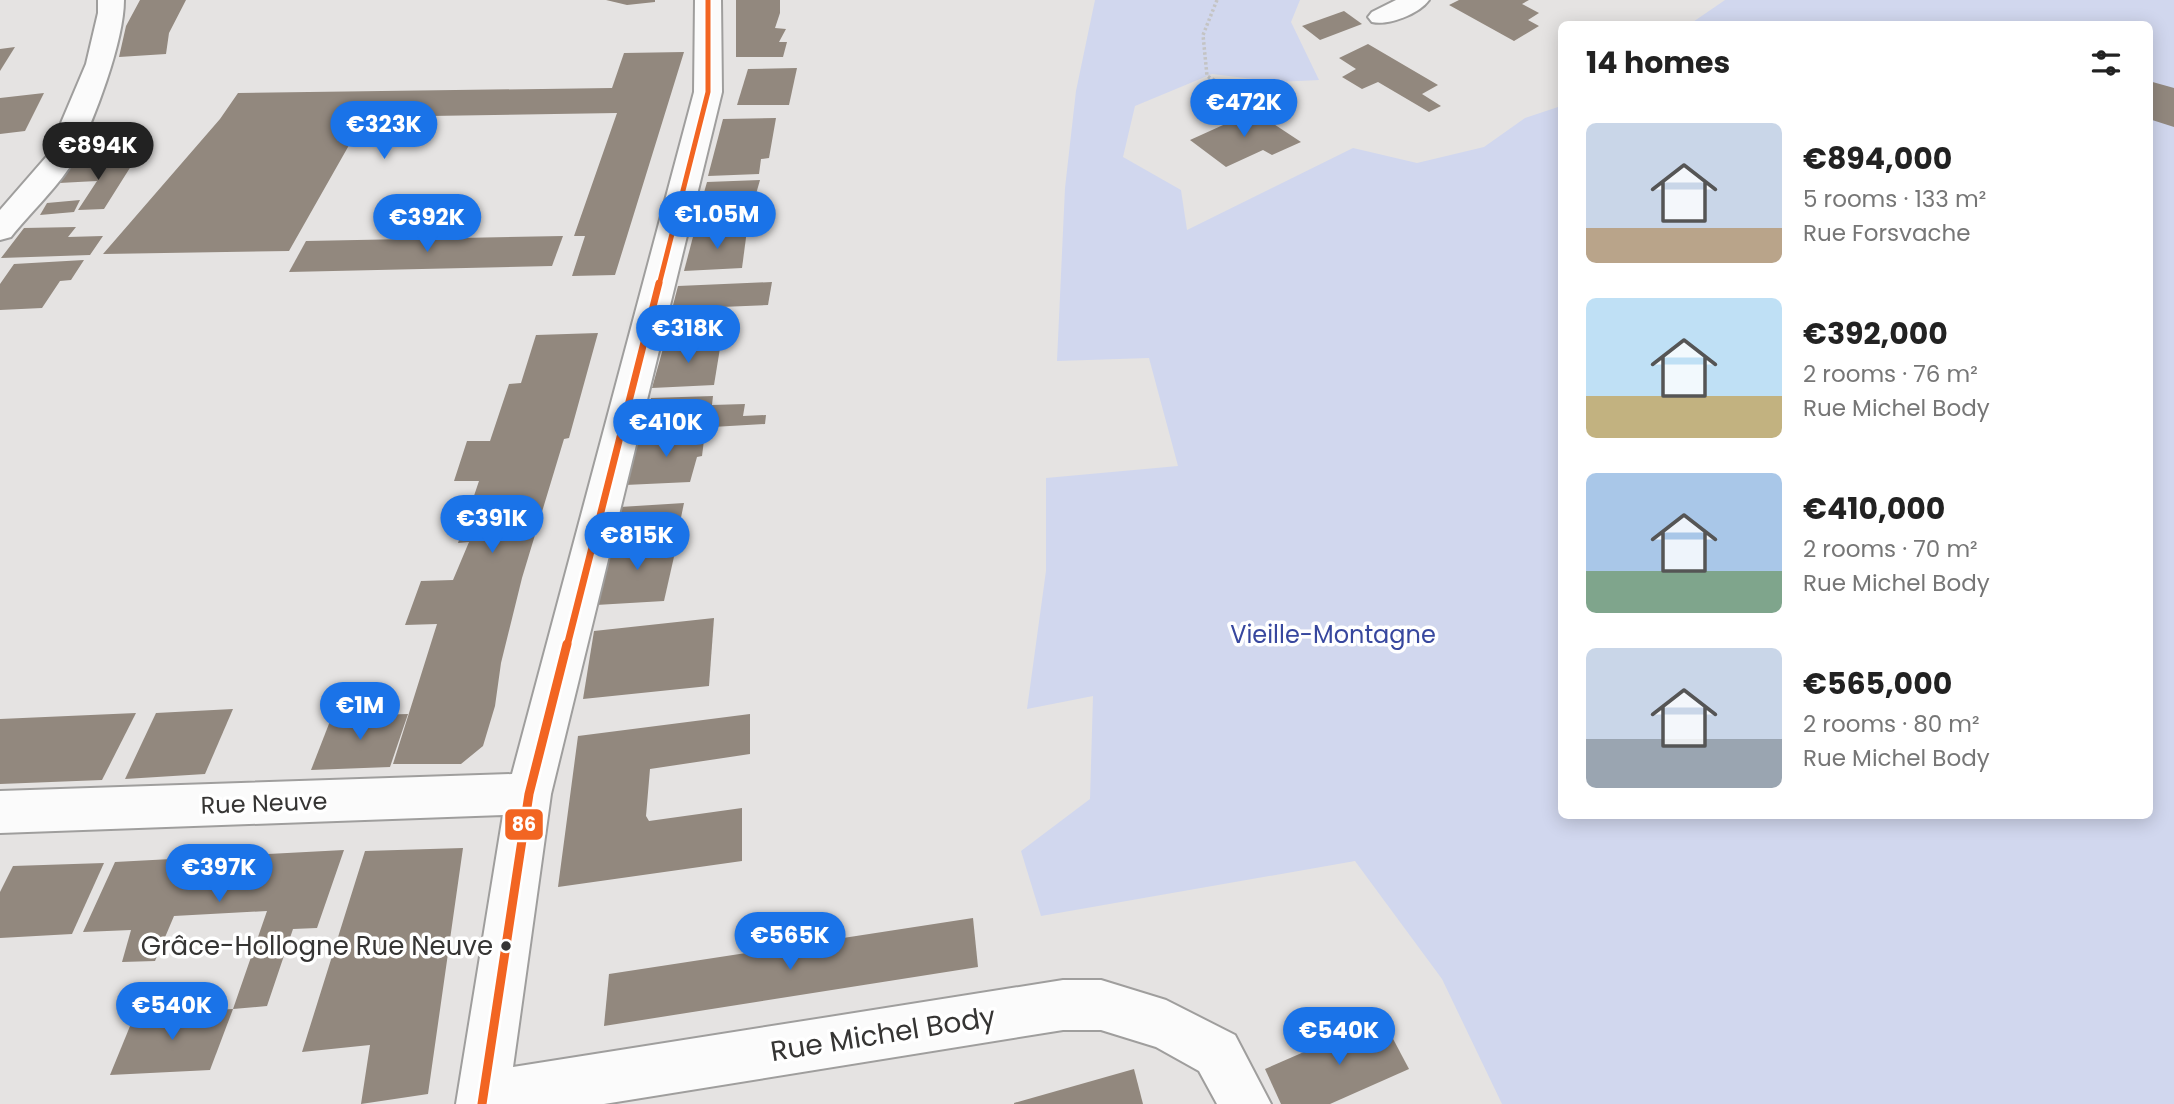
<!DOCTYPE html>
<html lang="en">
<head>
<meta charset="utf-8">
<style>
  :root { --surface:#fff; --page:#f2f2f2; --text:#222; --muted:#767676; --accent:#1a73e8 }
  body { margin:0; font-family:Poppins,sans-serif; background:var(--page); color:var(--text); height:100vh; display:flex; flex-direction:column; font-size:26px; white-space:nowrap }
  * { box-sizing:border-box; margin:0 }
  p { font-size:23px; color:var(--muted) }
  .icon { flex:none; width:38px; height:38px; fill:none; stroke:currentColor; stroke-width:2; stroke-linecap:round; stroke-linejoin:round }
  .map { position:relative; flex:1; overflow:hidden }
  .drawer { position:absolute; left:1558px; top:21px; width:595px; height:798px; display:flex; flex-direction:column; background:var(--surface); border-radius:10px; box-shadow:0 4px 18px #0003 }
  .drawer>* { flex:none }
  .price { position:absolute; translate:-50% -60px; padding:0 16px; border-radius:24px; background:var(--accent); color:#fff; font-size:23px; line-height:46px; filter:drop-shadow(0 2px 4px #0008) }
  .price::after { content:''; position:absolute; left:50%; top:42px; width:21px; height:16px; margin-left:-10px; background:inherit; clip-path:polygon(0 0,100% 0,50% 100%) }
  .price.on { background:#222; color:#fff }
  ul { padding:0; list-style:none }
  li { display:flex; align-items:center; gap:21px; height:175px; padding:0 28px }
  li span { display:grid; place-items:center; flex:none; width:196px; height:140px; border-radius:10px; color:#555 }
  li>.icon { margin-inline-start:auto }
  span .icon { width:84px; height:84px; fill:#fffc; stroke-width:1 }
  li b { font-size:30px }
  h2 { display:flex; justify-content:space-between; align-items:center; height:84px; padding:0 28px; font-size:30px }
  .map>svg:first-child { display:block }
</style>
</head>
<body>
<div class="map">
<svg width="2174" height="1104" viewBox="0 0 2174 1104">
  <rect width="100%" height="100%" fill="#e5e3e2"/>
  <path fill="#d1d7ee" d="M1095,0h205l-9,22 28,58 -41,2 -66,-8 -77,32 -12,51 58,33 6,40 166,-82 64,15 67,-16 41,-29 36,-12v710h588v-792h-459l35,-24h449v1104h-672l-60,-125 -87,-118 -314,55 -20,-65 69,-52 3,-103 -66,13 19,-138v-93l132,-12 -29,-108 -92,3 8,-173 11,-97z"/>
  <g fill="#92887e">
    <path d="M140,0h46l-17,33 -3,21 -47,3 7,-31z"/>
    <path d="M606,0h49v2l-28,3z"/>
    <path d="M736,0h44v13l-5,15 11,1 -7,13h8l-4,15h-47z"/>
    <path d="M1459,0h70l-7,4 17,9 -11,7 11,6 -25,15 -65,-36z"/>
    <path d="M1344,11l18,13 -42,16 -18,-14z"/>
    <path d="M1368,44l70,41 -16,9 19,12 -12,6 -51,-30 -16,7 -20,-12 14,-8 -17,-11z"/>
    <path d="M15,47l-15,24v-22z"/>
    <path d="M684,52l-69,223 -43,1 13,-40h-11l43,-123 -252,4 -76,134 -186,3 117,-135 18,-26 374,-5 12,-35z"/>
    <path d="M797,68l-8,37h-52l11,-36z"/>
    <path d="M2149,81l25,7v39l-25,-8z"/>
    <path d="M44,93l-19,38 -25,3v-36z"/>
    <path d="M1254,111l47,31 -29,13 -9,-5 -37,17 -36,-27z"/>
    <path d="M776,118l-7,40 -8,1 -2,15 -51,2 15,-57z"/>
    <path d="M133,163l-29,46 -26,1 19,-29 -38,2 12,-17z"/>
    <path d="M760,180l-4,14 -12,1 -1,8 10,-1 -4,21 -54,1 12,-42z"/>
    <path d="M80,200l-6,12 -34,3 7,-12z"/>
    <path d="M76,227l-8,10 35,-1 -13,19 -89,3 23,-30z"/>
    <path d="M747,230l-5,38 -58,3 10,-38z"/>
    <path d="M563,236l-11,30 -263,6 17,-31z"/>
    <path d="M84,260l-13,20 -11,1 -18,27 -42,2v-26l14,-20z"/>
    <path d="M772,282l-4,23 -96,4 6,-23z"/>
    <path d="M729,311l-5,27 -59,2 7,-27z"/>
    <path d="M598,333l-29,105 -5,1 -42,139 -21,85 -6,43 -12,40 -22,18h-68l44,-140 -32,1 16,-44 32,-1 16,-38 -11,1 21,-62h-25l13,-40h23l19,-57 12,-1 15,-48z"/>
    <path d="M721,342l-7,43 -62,3 12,-43z"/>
    <path d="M713,396l-1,9 33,-1 -2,12 23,-1 -1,9 -121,7 7,-33z"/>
    <path d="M705,432l-3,24 -5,1 -7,25 -65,3 15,-48z"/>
    <path d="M684,503l-6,29 -66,4 8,-29z"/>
    <path d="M678,539l-14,62 -68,4 15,-62z"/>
    <path d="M714,618l-5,68 -126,13 11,-68z"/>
    <path d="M233,709l-28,65 -80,5 31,-66z"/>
    <path d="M136,713l-34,67 -102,4v-65z"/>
    <path d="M408,714l-18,53 -79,3 21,-54z"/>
    <path d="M750,714v40l-100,15 -4,47 3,5 93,-13v53l-184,26 20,-151z"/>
    <path d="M463,848l-35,246 -67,10 9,-59 -68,7 63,-201z"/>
    <path d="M344,850l-27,78 -24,1 -26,77 -34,3 34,-98 -93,5 -19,45 -33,1 9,-32 -48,2 32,-70z"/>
    <path d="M104,863l-32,71 -72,4v-46l13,-26z"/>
    <path d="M973,918l5,49 -374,59 5,-52z"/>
    <path d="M233,1009l-23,61 -100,5 25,-61z"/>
    <path d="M1382,1018l27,51 -79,35h-49l-16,-35z"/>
    <path d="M1134,1069l9,35h-129v-1z"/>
  </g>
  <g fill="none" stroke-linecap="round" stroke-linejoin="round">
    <defs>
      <g id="street">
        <path d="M98,0h26c0,42 -30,120 -49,158 -13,25 -46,56 -64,79l-11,3v-30l47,-54 39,-92 12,-51z"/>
        <path d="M695,0h26l1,92 -171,702 -38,273 550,-87h38l65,20 69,35 36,69h-54l-18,-33 -43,-24 -55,-17h-38l-459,74h-148l47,-289 -503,18v-42l512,-17 182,-682z"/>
        <path d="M1396,0h33c-10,14 -41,26 -57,22l-4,-5 4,-5z"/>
      </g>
    </defs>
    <use href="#street" stroke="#9f9e9d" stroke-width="4"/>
    <path stroke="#c4c4c4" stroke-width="3.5" stroke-dasharray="2.5 2.5" stroke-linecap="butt" d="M1217,0l-14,35 4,41 37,21"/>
    <use href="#street" fill="#fbfbfb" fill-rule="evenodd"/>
    <defs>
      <path id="bus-1-far2" d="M659,285l49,-193v-92"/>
      <path id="bus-1-far1" d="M567,646l92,-363"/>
      <path id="bus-1" d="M482,1104l47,-310 38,-150"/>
    </defs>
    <use href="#bus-1-far2" stroke="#fff" stroke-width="9"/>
    <use href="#bus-1-far1" stroke="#fff" stroke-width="12"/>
    <use href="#bus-1" stroke="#fff" stroke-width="14"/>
    <use href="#bus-1-far2" stroke="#f26522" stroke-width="5"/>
    <use href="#bus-1-far1" stroke="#f26522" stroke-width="7"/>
    <use href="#bus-1" stroke="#f26522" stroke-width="9"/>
  </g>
  <circle fill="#363534" stroke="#fff" stroke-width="2.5" cx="506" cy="946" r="6"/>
  <g text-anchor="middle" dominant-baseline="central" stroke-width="7" stroke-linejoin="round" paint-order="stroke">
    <g font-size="24" fill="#37479e" stroke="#fff">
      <text x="1333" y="634">Vieille-Montagne</text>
    </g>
    <g font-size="24" fill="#363534" stroke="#fff">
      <text transform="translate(264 803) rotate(-2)">Rue Neuve</text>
    </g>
    <g font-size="26" fill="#363534" stroke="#fff" text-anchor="end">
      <text x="493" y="946">Grâce-Hollogne Rue Neuve</text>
    </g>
    <g font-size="28" fill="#363534" stroke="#fff">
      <text transform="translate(883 1034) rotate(-9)">Rue Michel Body</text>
    </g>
  </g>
  <rect stroke="#fff" stroke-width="2.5" x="504" y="808" width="40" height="33" rx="7" fill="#f26522"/>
  <g font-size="19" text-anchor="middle" font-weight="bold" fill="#fff">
    <text x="524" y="831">86</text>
  </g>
</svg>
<b class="price" style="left:1244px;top:139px">€472K</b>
<b class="price" style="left:384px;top:161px">€323K</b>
<b class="price on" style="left:98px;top:182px">€894K</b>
<b class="price" style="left:717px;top:251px">€1.05M</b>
<b class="price" style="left:427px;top:254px">€392K</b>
<b class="price" style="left:688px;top:365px">€318K</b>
<b class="price" style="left:666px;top:459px">€410K</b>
<b class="price" style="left:492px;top:555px">€391K</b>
<b class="price" style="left:637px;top:572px">€815K</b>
<b class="price" style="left:360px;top:742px">€1M</b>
<b class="price" style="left:219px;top:904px">€397K</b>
<b class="price" style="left:790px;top:972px">€565K</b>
<b class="price" style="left:172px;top:1042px">€540K</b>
<b class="price" style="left:1339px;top:1067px">€540K</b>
<section class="drawer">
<h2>14 homes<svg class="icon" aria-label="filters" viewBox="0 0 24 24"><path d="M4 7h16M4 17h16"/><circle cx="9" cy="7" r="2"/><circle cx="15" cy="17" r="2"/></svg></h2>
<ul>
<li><span style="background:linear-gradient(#c9d6e8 75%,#b9a48a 0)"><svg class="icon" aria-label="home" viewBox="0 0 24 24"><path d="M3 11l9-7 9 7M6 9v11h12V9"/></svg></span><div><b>€894,000</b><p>5 rooms · 133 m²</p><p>Rue Forsvache</p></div></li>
<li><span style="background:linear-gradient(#bfe0f5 70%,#c2b280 0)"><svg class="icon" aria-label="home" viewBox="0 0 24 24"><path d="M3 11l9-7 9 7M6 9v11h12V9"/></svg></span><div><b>€392,000</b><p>2 rooms · 76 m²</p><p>Rue Michel Body</p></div></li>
<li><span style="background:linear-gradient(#a9c7e8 70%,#7fa58c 0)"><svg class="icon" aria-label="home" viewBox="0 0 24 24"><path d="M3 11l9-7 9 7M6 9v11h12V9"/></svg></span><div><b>€410,000</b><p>2 rooms · 70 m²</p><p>Rue Michel Body</p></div></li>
<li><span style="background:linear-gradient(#c9d6e8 65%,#9aa5b1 0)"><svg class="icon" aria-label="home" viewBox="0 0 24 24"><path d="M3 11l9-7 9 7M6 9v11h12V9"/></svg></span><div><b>€565,000</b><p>2 rooms · 80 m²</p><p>Rue Michel Body</p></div></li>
</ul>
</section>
</div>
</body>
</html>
